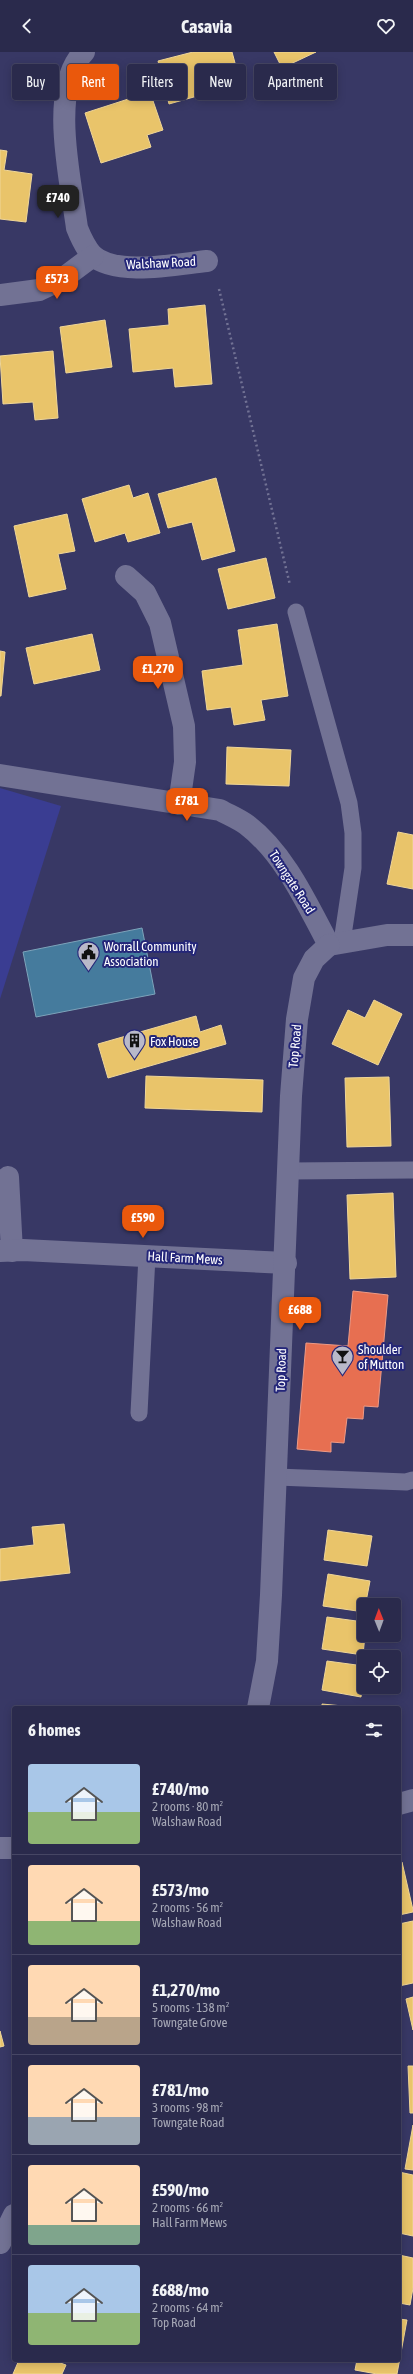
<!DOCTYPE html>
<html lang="en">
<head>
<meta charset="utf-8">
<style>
  :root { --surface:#2a2a4c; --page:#323253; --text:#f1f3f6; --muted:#a5a7b5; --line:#464664; --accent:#ea580c }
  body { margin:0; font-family:"Asap Condensed",sans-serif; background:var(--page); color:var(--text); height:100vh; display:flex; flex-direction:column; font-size:15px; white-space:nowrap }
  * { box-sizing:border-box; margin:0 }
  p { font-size:13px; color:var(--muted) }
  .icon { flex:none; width:22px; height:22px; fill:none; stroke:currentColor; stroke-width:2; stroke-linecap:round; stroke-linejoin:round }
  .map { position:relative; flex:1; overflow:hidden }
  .panel { position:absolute; left:12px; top:1654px; width:389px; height:656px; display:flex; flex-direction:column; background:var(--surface); border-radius:4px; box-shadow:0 2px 10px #0003,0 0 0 1px var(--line) }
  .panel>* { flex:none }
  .hud { position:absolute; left:12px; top:12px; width:389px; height:36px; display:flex; gap:8px }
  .needle { width:26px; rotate:359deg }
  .controls { position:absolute; left:357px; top:1546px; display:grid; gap:8px }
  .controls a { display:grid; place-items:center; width:44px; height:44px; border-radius:4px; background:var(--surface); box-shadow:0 2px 10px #0003,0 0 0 1px var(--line); font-size:20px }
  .price { position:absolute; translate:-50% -34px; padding:0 9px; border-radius:8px; background:var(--accent); color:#fff; font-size:13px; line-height:26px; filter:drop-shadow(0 1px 2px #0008) }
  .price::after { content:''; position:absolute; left:50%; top:24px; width:12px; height:9px; margin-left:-6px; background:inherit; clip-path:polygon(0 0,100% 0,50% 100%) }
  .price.on { background:#222; color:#fff }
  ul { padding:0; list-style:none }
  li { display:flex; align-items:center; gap:12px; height:100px; padding:0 16px }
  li+li { border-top:1px solid var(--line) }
  li span { display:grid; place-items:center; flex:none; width:112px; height:80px; border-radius:4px; color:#555 }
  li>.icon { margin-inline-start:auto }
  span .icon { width:48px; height:48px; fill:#fffc; stroke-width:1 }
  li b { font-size:17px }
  h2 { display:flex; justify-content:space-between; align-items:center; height:48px; padding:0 16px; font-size:17px }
  .chip { padding:0 14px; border-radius:4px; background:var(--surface); box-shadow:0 2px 10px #0003,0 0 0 1px var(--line); font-size:14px; line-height:36px }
  .chip.on { background:var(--accent); color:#fff }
  header { display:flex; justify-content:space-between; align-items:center; height:52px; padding:0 16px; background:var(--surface); font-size:18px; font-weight:700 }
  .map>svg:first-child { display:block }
</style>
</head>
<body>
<header><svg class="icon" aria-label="back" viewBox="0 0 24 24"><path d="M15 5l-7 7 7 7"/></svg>Casavia<svg class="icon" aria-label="heart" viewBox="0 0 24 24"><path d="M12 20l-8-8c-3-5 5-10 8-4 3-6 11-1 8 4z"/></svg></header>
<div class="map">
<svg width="413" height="2322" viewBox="0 0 413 2322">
  <rect width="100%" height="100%" fill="#383865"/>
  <path fill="#3a3d92" d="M0,736l61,18 -61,193z"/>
  <g fill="#e9c46a" stroke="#f0d697">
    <path d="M193,0h39l6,22 -33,8 3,11 -39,11 -11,-43z"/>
    <path d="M274,0h42l-34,16z"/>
    <path d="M150,40l13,38 -16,5 4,12 -50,16 -16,-50z"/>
    <path d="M0,98l7,1 -3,19 28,4 -6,48 -26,-3z"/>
    <path d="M205,253l7,79 -37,3 -2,-19 -40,4 -4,-43 40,-4 -1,-16z"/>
    <path d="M105,268l7,47 -46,6 -6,-46z"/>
    <path d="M53,299l5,67 -23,2 -2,-18 -30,2 -3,-48z"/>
    <path d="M216,426l19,73 -33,9 -10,-38 -24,6 -10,-34z"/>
    <path d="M129,433l4,13 15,-5 12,40 -32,9 -3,-9 -30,9 -13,-43z"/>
    <path d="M67,462l8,37 -17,3 8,35 -37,8 -15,-71z"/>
    <path d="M266,506l9,40 -47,11 -10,-40z"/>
    <path d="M277,572l11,72 -27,4 4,20 -31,5 -3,-18 -24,3 -5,-39 41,-6 -5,-35z"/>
    <path d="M92,582l8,36 -66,14 -8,-36z"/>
    <path d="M0,599l5,1 -4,44h-1z"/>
    <path d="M227,695l64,3 -2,36 -63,-2z"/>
    <path d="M398,780l15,3v54l-26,-5z"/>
    <path d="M374,948l28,14 -24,51 -46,-21 16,-34 17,8z"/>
    <path d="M196,964l4,16 21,-7 5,19 -118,34 -10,-34z"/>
    <path d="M146,1024l117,4 -1,32 -117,-4z"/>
    <path d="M389,1025l2,69 -44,1 -2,-69z"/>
    <path d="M393,1141l3,84 -46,2 -3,-84z"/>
    <path d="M64,1472l6,49 -70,8v-32l34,-4 -2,-18z"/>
    <path d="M328,1478l44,6 -5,30 -43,-6z"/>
    <path d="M328,1522l42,7 -6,31 -41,-6z"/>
    <path d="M327,1565l37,5 1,13 -2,20 -41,-6z"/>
    <path d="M327,1609l37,5 -3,31 -39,-7z"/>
    <path d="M322,1652l42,4h-42z"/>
    <path d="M399,1810h3l11,48v2l-14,3z"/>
    <path d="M413,1869v62l-14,3v-62z"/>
    <path d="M413,1945v33l-7,-31z"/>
    <path d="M0,1979l4,15 -4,1z"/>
    <path d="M408,2014h5v47h-3z"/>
    <path d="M413,2073v45l-8,-1z"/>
    <path d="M399,2120l14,3v61l-14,-3z"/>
    <path d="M399,2203l14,3v30l-3,17 -11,-2z"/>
    <path d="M399,2267l8,1 -10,54h-20l-22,-4 2,-10h42z"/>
    <path d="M19,2308h33l14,5 -4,9h-49z"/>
  </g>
  <path fill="#e76f51" stroke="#ee9a85" d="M353,1239l35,4 -10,112 -14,-1 -1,13 -16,-1 -3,25 -13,-1v10l-34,-3 9,-106 42,3z"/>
  <path fill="#457b9d" stroke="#7da3ba" d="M142,876l13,66 -119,23 -13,-65z"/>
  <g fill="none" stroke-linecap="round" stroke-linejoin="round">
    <path stroke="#727294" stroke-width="2.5" stroke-dasharray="2 3" stroke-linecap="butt" d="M219,237l71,296"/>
    <g stroke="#727294" stroke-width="17">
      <path d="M296,560l53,191 4,30v35l-11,74"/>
      <path d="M288,1119l125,-1"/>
      <path d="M139,1361l8,-157"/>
      <path d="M277,1425l129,5 7,-2"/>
    </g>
    <g stroke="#727294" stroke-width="22">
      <path d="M84,0c-36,36 -13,130 -7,176 4,10 8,19 15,27 24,22 85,9 115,6"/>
      <path d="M0,243l39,-5 23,-11 31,-23"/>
      <path d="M126,524l19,17 15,30 24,103 1,36 -6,42"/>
      <path d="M0,723l220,35c9,5 19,9 27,15 38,29 60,79 82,120"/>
      <path d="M329,893l58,-10h26"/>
      <path d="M8,1125l4,74"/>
      <path d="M0,1199l23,-1 263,13"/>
      <path d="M258,1656l9,-47 4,-66 20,-499 6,-77 7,-41 10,-19 15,-14"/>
      <path d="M0,2191l14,-28"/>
    </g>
    <g stroke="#727294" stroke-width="22">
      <path d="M399,1752l14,-4"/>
      <path d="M0,1796h14"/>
    </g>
  </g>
  <defs>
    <symbol id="civic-pin" viewBox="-11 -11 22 30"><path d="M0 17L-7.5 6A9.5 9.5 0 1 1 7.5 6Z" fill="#b9b9c9" stroke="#242679"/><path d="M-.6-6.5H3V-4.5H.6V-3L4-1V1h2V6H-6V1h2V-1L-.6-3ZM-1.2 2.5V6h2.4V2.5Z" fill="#111"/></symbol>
    <symbol id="building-pin" viewBox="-11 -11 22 30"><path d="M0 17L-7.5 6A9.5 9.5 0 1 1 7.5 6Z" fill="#b9b9c9" stroke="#242679"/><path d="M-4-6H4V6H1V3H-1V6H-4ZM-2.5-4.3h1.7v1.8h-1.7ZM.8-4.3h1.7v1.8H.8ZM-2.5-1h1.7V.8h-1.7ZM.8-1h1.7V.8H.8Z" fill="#111"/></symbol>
    <symbol id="bar-pin" viewBox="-11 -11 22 30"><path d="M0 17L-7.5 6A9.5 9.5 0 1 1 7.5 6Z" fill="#b9b9c9" stroke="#242679"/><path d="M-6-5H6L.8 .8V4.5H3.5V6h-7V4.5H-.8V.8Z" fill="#111"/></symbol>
  </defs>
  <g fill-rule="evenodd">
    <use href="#civic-pin" x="76" y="888" width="25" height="34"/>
    <use href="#building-pin" x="122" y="976" width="25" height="34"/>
    <use href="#bar-pin" x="330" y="1292" width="25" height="34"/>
  </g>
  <g text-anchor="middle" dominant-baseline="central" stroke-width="4" stroke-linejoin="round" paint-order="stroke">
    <g font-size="13" fill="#fff" stroke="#242679">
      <text transform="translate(161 211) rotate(-3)">Walshaw Road</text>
      <text transform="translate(292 830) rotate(57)">Towngate Road</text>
      <text transform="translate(295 994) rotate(-85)">Top Road</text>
      <text transform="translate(185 1206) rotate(3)">Hall Farm Mews</text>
      <text transform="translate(281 1318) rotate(-88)">Top Road</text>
    </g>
    <g font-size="13" fill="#fff" stroke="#242679" text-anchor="start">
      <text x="104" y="894">Worrall Community<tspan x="104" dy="15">Association</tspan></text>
      <text x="150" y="989">Fox House</text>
      <text x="358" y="1297">Shoulder<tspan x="358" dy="15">of Mutton</tspan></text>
    </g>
  </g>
</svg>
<div class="controls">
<a><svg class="needle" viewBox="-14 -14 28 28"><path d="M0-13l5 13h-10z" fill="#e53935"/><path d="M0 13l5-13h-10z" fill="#a5a7b5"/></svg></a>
<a><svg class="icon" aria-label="locate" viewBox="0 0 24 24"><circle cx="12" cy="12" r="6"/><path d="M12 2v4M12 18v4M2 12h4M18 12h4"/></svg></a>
</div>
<b class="price on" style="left:58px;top:167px">£740</b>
<b class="price" style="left:57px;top:248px">£573</b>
<b class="price" style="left:158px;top:638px">£1,270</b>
<b class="price" style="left:187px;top:770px">£781</b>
<b class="price" style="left:143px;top:1187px">£590</b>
<b class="price" style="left:300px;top:1279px">£688</b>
<div class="hud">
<a class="chip">Buy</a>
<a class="chip on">Rent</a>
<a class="chip">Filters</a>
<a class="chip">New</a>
<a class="chip">Apartment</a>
</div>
<section class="panel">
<h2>6 homes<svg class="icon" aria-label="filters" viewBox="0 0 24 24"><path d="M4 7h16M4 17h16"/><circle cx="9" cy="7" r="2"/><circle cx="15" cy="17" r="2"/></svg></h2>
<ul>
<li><span style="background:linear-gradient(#a9c7e8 60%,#8fb573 0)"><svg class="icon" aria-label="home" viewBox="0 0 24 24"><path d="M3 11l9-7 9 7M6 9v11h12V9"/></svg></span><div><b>£740/mo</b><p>2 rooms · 80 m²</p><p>Walshaw Road</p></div></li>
<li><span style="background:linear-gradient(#ffd9b3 70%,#8fb573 0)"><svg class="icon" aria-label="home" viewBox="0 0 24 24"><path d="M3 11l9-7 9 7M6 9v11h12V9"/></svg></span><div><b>£573/mo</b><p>2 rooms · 56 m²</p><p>Walshaw Road</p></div></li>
<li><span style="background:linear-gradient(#ffd9b3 65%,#b9a48a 0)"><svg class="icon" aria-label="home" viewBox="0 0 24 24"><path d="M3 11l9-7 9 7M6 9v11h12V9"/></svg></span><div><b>£1,270/mo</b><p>5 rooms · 138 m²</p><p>Towngate Grove</p></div></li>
<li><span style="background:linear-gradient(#ffd9b3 65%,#9aa5b1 0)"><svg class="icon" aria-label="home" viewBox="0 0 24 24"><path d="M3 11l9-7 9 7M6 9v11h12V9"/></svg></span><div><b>£781/mo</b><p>3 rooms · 98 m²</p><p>Towngate Road</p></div></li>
<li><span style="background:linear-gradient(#ffd9b3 75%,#7fa58c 0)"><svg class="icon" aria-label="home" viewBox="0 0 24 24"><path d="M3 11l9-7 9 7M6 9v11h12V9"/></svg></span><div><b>£590/mo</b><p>2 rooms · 66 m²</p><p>Hall Farm Mews</p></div></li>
<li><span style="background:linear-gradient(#a9c7e8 60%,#8fb573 0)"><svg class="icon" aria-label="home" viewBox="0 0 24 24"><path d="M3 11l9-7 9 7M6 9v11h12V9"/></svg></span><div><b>£688/mo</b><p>2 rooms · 64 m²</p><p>Top Road</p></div></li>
</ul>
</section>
</div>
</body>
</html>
